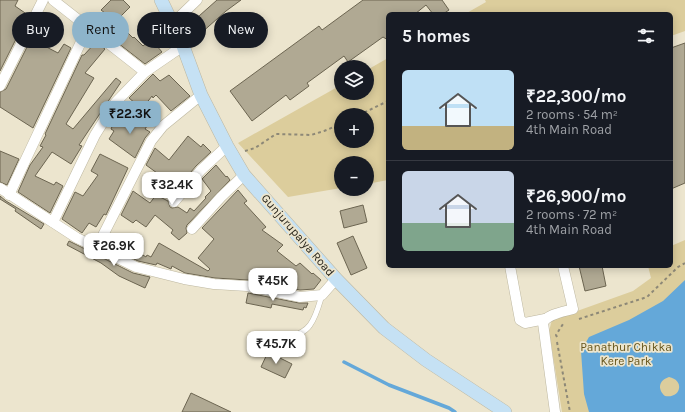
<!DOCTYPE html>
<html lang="en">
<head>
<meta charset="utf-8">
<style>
  :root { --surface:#171b24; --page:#20242c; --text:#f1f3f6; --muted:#9ea1a6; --line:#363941; --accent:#8db4cb }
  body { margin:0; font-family:Karla,sans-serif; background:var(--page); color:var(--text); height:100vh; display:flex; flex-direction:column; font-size:15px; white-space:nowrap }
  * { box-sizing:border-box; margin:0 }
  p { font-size:13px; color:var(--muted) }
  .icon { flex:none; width:22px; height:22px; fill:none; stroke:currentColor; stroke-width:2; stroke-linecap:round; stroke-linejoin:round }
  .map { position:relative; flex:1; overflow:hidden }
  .panel { position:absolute; left:386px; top:12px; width:287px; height:256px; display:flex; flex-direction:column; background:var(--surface); border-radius:6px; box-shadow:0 2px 10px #0003 }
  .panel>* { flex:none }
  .banner { position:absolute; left:12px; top:12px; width:314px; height:36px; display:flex; gap:8px }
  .tools { position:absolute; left:334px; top:60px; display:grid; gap:8px }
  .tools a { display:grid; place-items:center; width:40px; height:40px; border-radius:50%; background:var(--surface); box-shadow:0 2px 10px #0003; font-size:20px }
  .price { position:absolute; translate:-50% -34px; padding:0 9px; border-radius:8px; background:#fff; color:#222; font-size:13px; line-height:26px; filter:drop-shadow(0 1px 2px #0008) }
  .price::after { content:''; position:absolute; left:50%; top:24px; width:12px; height:9px; margin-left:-6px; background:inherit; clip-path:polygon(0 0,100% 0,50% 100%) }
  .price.on { background:var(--accent); color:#111 }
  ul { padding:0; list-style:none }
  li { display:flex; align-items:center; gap:12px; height:100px; padding:0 16px }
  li+li { border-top:1px solid var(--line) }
  li span { display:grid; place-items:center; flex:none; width:112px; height:80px; border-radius:6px; color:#555 }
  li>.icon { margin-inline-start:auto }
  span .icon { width:48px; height:48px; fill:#fffc; stroke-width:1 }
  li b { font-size:17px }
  h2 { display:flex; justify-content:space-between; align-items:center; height:48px; padding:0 16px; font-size:17px }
  .pill { padding:0 14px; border-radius:18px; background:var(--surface); box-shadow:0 2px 10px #0003; font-size:14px; line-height:36px }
  .pill.on { background:var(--accent); color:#111 }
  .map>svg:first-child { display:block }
</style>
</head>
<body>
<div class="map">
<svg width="685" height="412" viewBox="0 0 685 412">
  <rect width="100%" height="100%" fill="#ece5ce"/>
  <g fill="#dccd9c" fill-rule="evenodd">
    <path d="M485,0h200v31l-14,5v-22h-206l21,-12z"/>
    <path d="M388,58v122l-21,4v-21h-26v25l-53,9 -50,-54 103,-58v8h26v-23zM341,115h26v26h-26z"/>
    <path d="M685,240v172h-123l-13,-81 3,-11 81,-29 18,-13 -3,-12h23v-20z"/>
  </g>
  <path fill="#64a8d9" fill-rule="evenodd" d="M685,280v132h-96l-5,-18 -3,-43 8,-14 40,-17 34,-19zM669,377c16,3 12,22 -4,19 -8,-7 -6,-16 4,-19z"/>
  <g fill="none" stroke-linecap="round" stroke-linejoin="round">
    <path stroke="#64a8d9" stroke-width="3.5" d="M344,362l45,23 60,23 6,4"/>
  </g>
  <g fill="#b0a993" stroke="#6c6551">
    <path d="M0,0h18l-3,6 13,9 -28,56z"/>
    <path d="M111,0h12l7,7 -14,14 17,17 1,-1 9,9 8,-7 11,13 -17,12 -49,-38 -3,-4 12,-9 -4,-3z"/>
    <path d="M217,0h24l-15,11 -26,23 -10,-10z"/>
    <path d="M363,0h79l7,10 -6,4h-10l-7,-9 -11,9h-27v26l-5,-3 -35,25 -4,-6 -37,27 2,3 -19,14 -4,-5 -34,26 -22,-30 89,-65 3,4z"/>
    <path d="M31,39l27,14 6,-9 7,4 -38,80 -33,-21v-15l6,-3z"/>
    <path d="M96,42l9,7 -20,24 9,5 -28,46 7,5 43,-51 5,4 -42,63 3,1 -11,18 -19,-12 -17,24 19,9 2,-3 7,4 -13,27 -32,-21 12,-27 13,-18 -3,-1 6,-11 -1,-1 37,-79h2z"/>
    <path d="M685,43v140l-14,6v-141z"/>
    <path d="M153,74l7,7 9,-6 21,21 -19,15 -15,-16 -3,3 -1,-2 -10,13 -13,-11z"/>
    <path d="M140,117l9,6 -4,6 5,3 -5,6 -10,20 -26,-19 5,-8 -3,-2 5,-11 18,8z"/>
    <path d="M188,136l13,11 2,-3 8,8 -15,14 -22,26 -19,-16 2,-3 -11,-8 9,-17 14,12z"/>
    <path d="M0,151l19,8 -12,26 -7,-3z"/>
    <path d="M100,154l28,14 -22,47 -2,-1 -8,13 -7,-4 -7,10 -20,-14 13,-27 8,4 15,-21 -7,-4z"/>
    <path d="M216,165l10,12 1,-1 3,4 -43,45 -1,3 1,5 -8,7 -8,-7 2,-3 -18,-15 -9,12 -10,-7 -3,3 -12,-8 12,-24 17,12 6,-8 12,6 2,6 2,1 6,-1 9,6 3,-5 4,3 12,-13 -1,-1 6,-6 -9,-12z"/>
    <path d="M238,190l9,11 -3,2 22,24 -4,3 21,15 -6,6 19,15 4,-3 12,11 1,-1 8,7 -7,9 -14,1 -52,-10 -33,-2 -30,-5 -13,-7 -1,3 -14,-6 -1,2 -18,-4 -10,-5 4,-8 14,9 1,-2 4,2 8,-14 49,28 2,-2 -12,-11 16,-19 -12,-11z"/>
    <path d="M0,196l6,5 38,23 -3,5 -26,-18 1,-2 -16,-10z"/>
    <path d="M363,205l4,17 -23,6 -4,-17z"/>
    <path d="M353,236l14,32 -16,7 -14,-32z"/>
    <path d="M69,241l64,32 17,4 -5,11 -26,-12 -18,-13 -34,-18z"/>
    <path d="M579,266h23l4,20 -21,5z"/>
    <path d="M248,293l51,10h9l-2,5 -2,-1 -1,3 -31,-6 -1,4 -25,-5z"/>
    <path d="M268,352l24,12 -7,14 -24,-11z"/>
    <path d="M191,393l40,19h-49z"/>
  </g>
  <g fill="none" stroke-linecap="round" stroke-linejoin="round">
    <defs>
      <path id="lane" d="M279,343c10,-5 25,-9 31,-18 6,-8 9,-20 12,-30"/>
      <g id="street">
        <path d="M53,0l92,72"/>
        <path d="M172,24l25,-24"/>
        <path d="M0,86l43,-86"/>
        <path d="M0,188l77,50 59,29 48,12 30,5 33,2 53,11 22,-2 14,-16"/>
        <path d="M9,195l79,-168"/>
        <path d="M174,202l27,-32 26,-24"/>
        <path d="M53,222l42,-87 20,-32 30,-31 38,-26"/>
        <path d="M192,229l29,-32 23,-22"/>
        <path d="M97,247l54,-106 12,-15 38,-31"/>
        <path d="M510,266l10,54 5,3 20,-4"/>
        <path d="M555,412l-12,-89c4,-9 20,-11 30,-14l-10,-43"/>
      </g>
      <path id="secondary" d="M161,0l22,46 18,49 26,51 17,29 92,104 48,49 42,32 79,52"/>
    </defs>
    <use href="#lane" stroke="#bdb7a0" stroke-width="6"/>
    <use href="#street" stroke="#bdb7a0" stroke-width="11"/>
    <use href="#secondary" stroke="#bdb7a0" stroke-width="14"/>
    <g stroke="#8d8877" stroke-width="2" stroke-dasharray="3 3" stroke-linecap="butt">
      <path d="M359,115l29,-14"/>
      <path d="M245,151l10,-3 21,-14 35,1 13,-4 17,-7"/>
      <path d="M579,319l68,-22 31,-30 7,-4"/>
      <path d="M557,337l-1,-2 7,-11"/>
      <path d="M557,342l13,70"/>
    </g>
    <use href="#lane" stroke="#fff" stroke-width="5"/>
    <use href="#street" stroke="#fff" stroke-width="10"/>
    <use href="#secondary" stroke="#c5e1f4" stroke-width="13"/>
  </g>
  <g text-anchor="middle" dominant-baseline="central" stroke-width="3.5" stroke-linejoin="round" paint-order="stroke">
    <g font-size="12" fill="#29261d" stroke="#ece5ce">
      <text transform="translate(298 235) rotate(49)">Gunjurupalya Road</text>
    </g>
    <g font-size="12" fill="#67561d" stroke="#ece5ce">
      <text x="626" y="347">Panathur Chikka<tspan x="626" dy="14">Kere Park</tspan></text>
    </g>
  </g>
</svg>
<div class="tools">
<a><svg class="icon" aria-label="layers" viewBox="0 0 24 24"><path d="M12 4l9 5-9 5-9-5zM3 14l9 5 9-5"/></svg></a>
<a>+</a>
<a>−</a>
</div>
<b class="price on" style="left:130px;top:135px">₹22.3K</b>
<b class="price" style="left:172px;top:206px">₹32.4K</b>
<b class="price" style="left:114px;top:267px">₹26.9K</b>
<b class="price" style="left:273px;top:302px">₹45K</b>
<b class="price" style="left:276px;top:365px">₹45.7K</b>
<div class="banner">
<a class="pill">Buy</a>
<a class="pill on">Rent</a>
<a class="pill">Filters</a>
<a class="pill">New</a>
</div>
<section class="panel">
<h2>5 homes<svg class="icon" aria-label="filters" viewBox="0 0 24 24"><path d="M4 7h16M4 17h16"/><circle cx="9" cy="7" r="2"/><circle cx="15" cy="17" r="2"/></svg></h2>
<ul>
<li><span style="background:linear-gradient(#bfe0f5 70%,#c2b280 0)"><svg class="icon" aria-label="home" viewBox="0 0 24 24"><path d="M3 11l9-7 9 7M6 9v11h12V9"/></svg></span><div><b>₹22,300/mo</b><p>2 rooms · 54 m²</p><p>4th Main Road</p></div></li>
<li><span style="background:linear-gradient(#c9d6e8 65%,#7fa58c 0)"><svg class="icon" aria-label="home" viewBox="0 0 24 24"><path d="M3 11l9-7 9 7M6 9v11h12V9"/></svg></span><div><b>₹26,900/mo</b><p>2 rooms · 72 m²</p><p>4th Main Road</p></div></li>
</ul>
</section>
</div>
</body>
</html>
